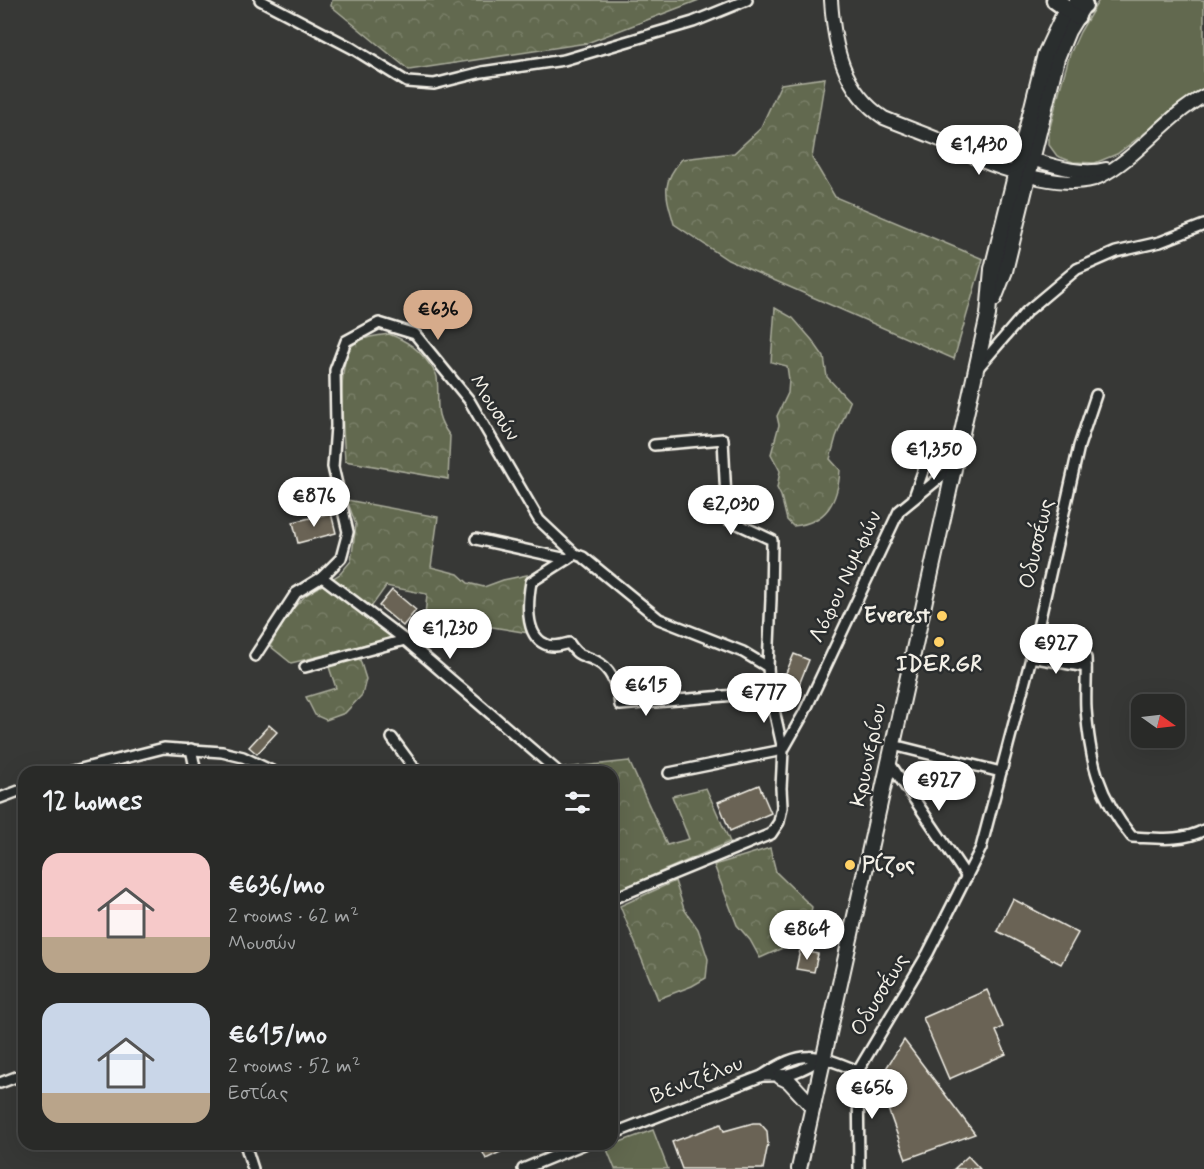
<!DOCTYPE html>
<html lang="en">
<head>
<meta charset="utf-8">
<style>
  :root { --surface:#292a28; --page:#353634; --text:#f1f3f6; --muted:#a5a7a8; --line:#454645; --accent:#d6ab8b }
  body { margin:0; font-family:Mynerve,sans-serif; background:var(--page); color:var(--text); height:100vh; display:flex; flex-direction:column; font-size:22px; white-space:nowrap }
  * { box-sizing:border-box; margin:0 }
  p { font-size:20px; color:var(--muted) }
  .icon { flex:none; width:33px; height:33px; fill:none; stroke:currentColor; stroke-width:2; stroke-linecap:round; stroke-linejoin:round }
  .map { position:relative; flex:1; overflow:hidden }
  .drawer { position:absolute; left:18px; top:766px; width:600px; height:384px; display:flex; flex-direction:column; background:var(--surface); border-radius:18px; box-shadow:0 6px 24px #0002,0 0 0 2px var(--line) }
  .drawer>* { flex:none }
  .needle { width:39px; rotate:104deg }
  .fabs { position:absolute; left:1131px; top:694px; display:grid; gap:12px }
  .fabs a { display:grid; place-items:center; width:54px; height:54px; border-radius:12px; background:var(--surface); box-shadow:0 6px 24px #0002,0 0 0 2px var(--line); font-size:30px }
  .price { position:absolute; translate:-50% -51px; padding:0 14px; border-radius:21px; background:#fff; color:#222; font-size:20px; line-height:39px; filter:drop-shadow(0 2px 3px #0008) }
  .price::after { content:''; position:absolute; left:50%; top:36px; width:18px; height:14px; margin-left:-9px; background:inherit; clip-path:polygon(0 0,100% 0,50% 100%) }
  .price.current { background:var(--accent); color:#111 }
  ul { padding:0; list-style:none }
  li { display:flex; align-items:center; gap:18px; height:150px; padding:0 24px }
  li span { display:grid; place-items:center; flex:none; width:168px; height:120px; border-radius:18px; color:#555 }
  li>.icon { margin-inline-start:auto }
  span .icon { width:72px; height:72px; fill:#fffc; stroke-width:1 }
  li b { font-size:26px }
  h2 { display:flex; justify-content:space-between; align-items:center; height:72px; padding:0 24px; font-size:26px }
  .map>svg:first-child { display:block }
</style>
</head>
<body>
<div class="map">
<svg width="1204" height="1169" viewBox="0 0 1204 1169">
  <defs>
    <pattern id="forest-crowns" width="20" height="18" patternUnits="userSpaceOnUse" patternTransform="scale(1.5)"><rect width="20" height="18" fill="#62694f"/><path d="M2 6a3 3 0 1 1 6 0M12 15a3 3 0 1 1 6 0" fill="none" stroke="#797f68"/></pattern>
  </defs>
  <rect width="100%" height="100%" fill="#373836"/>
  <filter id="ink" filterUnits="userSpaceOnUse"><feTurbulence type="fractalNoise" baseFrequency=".0167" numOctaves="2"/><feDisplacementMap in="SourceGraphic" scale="12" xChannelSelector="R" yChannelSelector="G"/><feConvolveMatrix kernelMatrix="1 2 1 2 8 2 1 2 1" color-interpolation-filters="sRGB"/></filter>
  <g filter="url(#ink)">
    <g fill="#62694f" stroke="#abad9c" stroke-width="1.5">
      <path d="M1099,0h105v88l-87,66 -22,9 -22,-1 -16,-6 -8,-11v-14l10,-39 11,-38 10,-22z"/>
      <path d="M653,1130l15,39h-53l-9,-22z"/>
    </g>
    <g fill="url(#forest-crowns)" stroke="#abad9c" stroke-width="1.5">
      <path d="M332,0h367l-112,43 -178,27 -78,-64z"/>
      <path d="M825,78l-13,80 23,39 148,62 -29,100 -226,-99 -54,-36c-8,-29 -14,-40 8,-65l52,-6 26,-24 21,-45z"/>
      <path d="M775,308l18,10 19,22 12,17 3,20 23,25 -14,35 -6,22 10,11c-2,31 -13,53 -47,56l-6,-6 -6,-24 -4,-8 3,-17 -9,-17 8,-29 -2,-9 11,-23 1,-13 -2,-14 -16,-4z"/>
      <path d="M389,334c18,7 30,15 41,31 3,4 6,7 7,12 3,26 -5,35 13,59l-2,43 -103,-18c-1,-25 -10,-99 8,-116 8,-8 25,-9 36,-11z"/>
      <path d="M347,500l91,17 -7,50 27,7 10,9 16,4 19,-7 24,-5c-5,24 -6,34 2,58l-104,-17 2,-22 -41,-8 -22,31 29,20 -37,10 10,32 -4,16 -17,18 -19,7 -11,-5 -9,-18 30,-9 -11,-33 -34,8 -21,-17 18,-32 18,-19 34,-21 11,-13 5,-36z"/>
      <path d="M629,761l38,84 22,-6 -17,-43 34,-8 24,54 -111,48 -7,-13v-105h-57l8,-4z"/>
      <path d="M770,848l6,24 36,35 -4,20 -19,18 -29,13 -10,-18 -13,-15 -23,-60z"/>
      <path d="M675,881l9,28 14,20 10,30 -2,19 -14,8 -34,13 -38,-93z"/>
    </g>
    <g fill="#6b6454" stroke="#f4f1e8" stroke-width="1.5">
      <path d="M331,513l5,20 -38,10 -5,-21z"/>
      <path d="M392,590l24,20 -13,16 -24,-20z"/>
      <path d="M794,654l15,6 -17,42 -14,-6 -1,-2z"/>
      <path d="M269,725l8,7 -20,22 -8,-7z"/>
      <path d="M759,785l12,28 -41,18 -12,-29z"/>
      <path d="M1013,899l65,34 -17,31 -64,-33z"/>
      <path d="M800,950l18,4 -4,18 -18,-3z"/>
      <path d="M987,990l16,37 -7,4 10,23 -57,25 -26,-61z"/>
      <path d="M904,1040l71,94 -69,25 -28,-78z"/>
      <path d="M753,1123h7l7,8 1,13 -5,25h-81l-10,-27 49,-18 3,7z"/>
      <path d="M479,1144h38l-31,15z"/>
      <path d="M968,1156l12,13h-26z"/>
    </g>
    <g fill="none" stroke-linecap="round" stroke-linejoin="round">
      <defs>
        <g id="minor">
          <path d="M260,0l92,48 55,34 27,2 48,-12 82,-12 129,-38 54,-22"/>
          <path d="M977,369l49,-57 51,-43 39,-17 44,-10 44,-17"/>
          <path d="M654,445l69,-6 4,80 45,21 -1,59 -3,68 2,25 13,58 -114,23"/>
          <path d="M914,497l14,-40"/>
          <path d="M476,539l91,20"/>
          <path d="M575,554l-44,28c-3,17 -7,53 14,62 7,4 17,1 24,-1 10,15 13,11 27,18 16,8 22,28 24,44l150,-13"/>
          <path d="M322,577l83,63 151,130"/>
          <path d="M255,656l41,-63 26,-16 19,-19 7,-26 -15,-65 3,-41 -1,-56 11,-29 33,-18 36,11 54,66 70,120 36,34 8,3 76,62 84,33 25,15"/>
          <path d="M1031,657l55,10"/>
          <path d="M1086,658c1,17 -1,34 0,51 4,52 12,87 46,128 25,1 50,5 72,-7"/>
          <path d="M305,667l100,-27"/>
          <path d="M392,738l25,34"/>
          <path d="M893,745l108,27"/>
          <path d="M191,749l5,23"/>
          <path d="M889,762l78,115"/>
          <path d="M69,772l95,-24 58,4 21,5 31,15"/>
          <path d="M0,798l24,-9"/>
          <path d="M612,899l159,-65 8,-12 3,-15 -1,-19 2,-38 21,-37 95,-202 55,-45"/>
          <path d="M824,1057c-22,14 -36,20 -62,19 40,-27 53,-23 96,-5"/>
          <path d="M858,1071l70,-118 53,-105 51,-194 47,-208 17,-51"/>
          <path d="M858,1071l1,98"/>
          <path d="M0,1083l24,-9"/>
          <path d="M612,1134l150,-58"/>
          <path d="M245,1144l8,25"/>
          <path d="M523,1169l61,-25"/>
        </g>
        <g id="secondary">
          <path d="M831,0c3,46 12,91 53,118 24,10 49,18 72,29 8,3 16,9 24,13 27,12 92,31 119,17 40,-20 66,-60 105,-81"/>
          <path d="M961,147c18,1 35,3 52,7 29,7 63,23 93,15"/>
        </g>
        <g id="primary">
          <path d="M994,299l11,-28 52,-213 11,-27 14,-23"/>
          <path d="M781,1077l8,4 24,26"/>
          <path d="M799,1169l189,-854 4,-46 53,-215 21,-45"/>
        </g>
        <g id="motorway">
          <path d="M1055,0l22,16"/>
          <path d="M1078,0l6,5"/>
        </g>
      </defs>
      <use href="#minor" stroke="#f4f1e8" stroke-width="14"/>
      <use href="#secondary" stroke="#f4f1e8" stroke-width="16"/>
      <use href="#primary" stroke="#f4f1e8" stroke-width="18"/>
      <use href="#motorway" stroke="#f4f1e8" stroke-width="21"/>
      <use href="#minor" stroke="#2a2d2e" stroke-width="9"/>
      <use href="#secondary" stroke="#2a2d2e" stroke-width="12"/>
      <use href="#primary" stroke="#2a2d2e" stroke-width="14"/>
      <use href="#motorway" stroke="#2a2d2e" stroke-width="16"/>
    </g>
  </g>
  <g fill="#ffd166" stroke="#2a2d2e" stroke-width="2">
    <circle cx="942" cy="616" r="6"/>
    <circle cx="939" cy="642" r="6"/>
    <circle cx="850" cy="865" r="6"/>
  </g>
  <g text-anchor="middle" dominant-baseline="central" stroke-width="5" stroke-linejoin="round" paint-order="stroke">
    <g font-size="22" fill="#f4f1e8" stroke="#2a2d2e">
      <text transform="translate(494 408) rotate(57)">Μουσών</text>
      <text transform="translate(1037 544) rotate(-77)">Οδυσσέως</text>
      <text transform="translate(846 577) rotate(-65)">Λόφου Νυμφών</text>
      <text transform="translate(869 755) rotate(-78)">Κρυονερίου</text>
      <text transform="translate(880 995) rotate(-59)">Οδυσσέως</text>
      <text transform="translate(697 1080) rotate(-21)">Βενιζέλου</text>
    </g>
    <g font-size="22" font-weight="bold" fill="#f4f1e8" stroke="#2a2d2e" text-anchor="end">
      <text x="930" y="616">Everest</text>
      <text x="939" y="665" text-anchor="middle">IDER.GR</text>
      <text x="862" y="865" text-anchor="start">Ρίζος</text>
    </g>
  </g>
</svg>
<div class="fabs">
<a><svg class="needle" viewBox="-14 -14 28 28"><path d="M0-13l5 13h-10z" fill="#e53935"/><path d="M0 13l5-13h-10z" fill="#a5a7a8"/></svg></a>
</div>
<b class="price" style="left:979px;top:176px">€1,430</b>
<b class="price current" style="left:438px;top:341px">€636</b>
<b class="price" style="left:934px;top:481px">€1,350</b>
<b class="price" style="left:314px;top:528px">€876</b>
<b class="price" style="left:731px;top:536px">€2,030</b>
<b class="price" style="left:450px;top:660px">€1,230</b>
<b class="price" style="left:1056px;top:675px">€927</b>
<b class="price" style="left:646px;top:717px">€615</b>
<b class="price" style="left:764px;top:724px">€777</b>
<b class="price" style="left:939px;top:812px">€927</b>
<b class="price" style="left:807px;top:961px">€864</b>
<b class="price" style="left:872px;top:1120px">€656</b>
<section class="drawer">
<h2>12 homes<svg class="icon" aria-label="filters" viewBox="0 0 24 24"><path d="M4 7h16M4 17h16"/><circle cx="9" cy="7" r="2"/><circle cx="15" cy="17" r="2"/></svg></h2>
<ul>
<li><span style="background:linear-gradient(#f6c9c9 70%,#b9a48a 0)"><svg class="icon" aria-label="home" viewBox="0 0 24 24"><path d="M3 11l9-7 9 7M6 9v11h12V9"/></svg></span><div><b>€636/mo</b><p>2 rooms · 62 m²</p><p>Μουσών</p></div></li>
<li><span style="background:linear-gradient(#c9d6e8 75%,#b9a48a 0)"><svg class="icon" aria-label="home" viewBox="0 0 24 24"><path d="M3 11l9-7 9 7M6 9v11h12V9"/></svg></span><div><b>€615/mo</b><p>2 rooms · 52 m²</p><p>Εστίας</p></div></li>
</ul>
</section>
</div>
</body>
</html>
